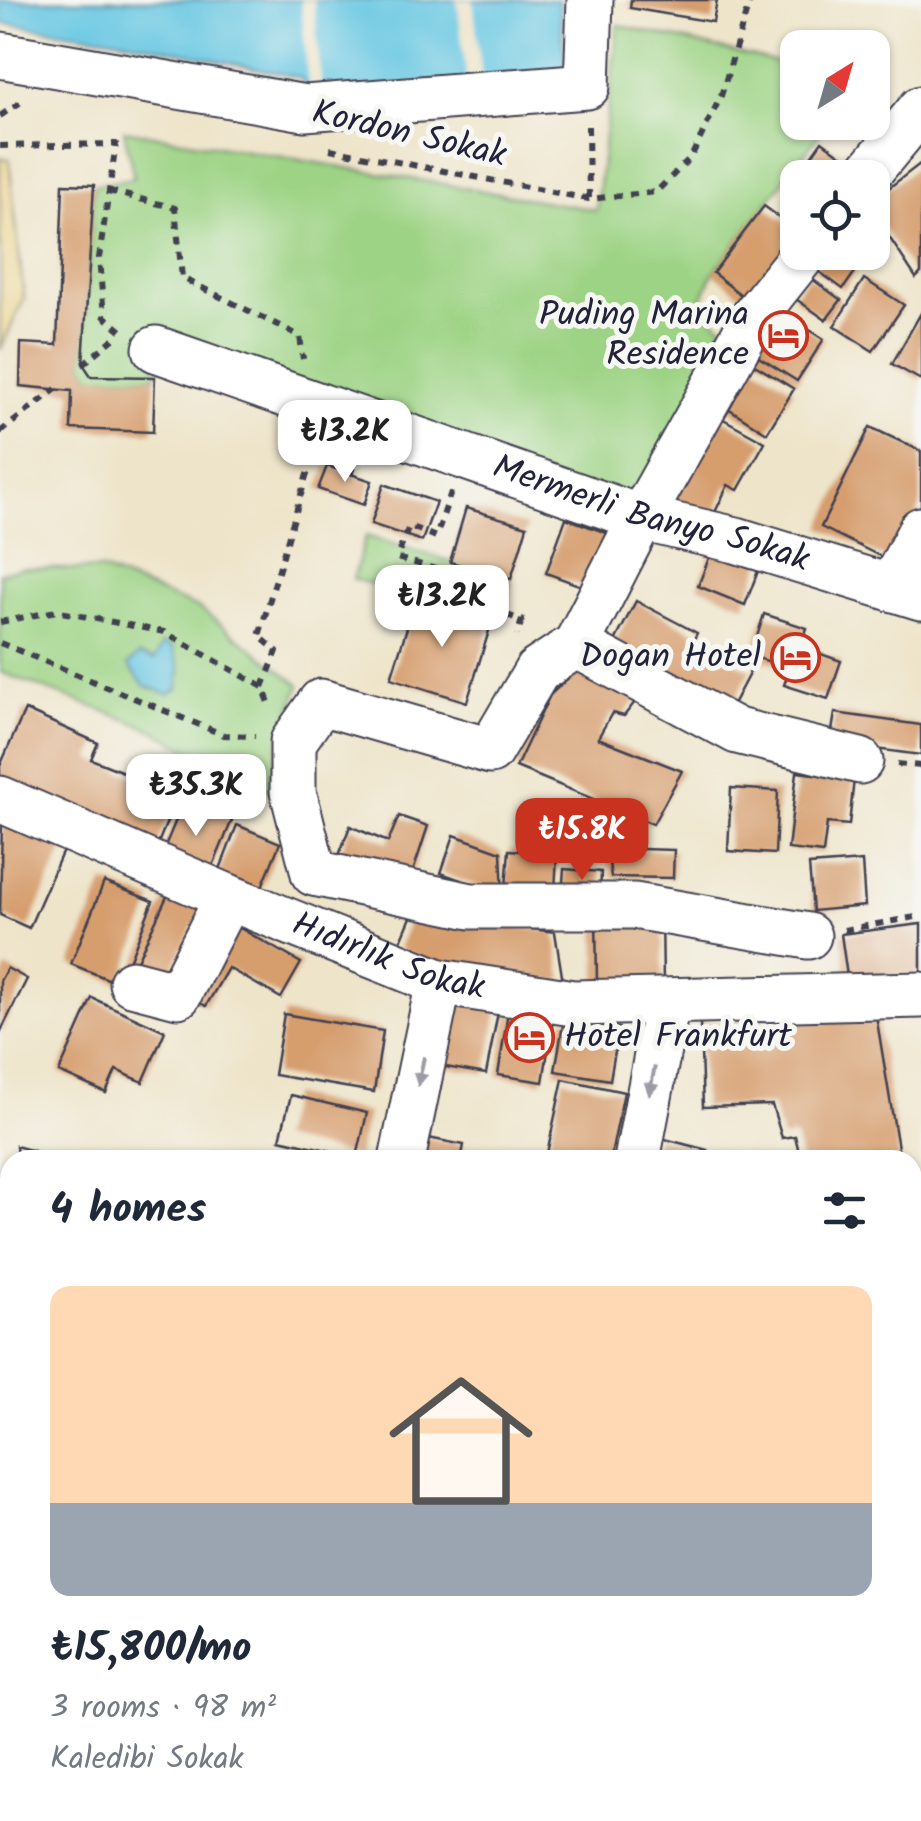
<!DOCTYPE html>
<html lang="en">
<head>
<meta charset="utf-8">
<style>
  :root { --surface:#fff; --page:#f2f2f3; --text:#1f2937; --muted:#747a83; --accent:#c8321e }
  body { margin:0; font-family:Kalam,sans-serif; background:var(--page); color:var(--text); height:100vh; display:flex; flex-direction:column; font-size:38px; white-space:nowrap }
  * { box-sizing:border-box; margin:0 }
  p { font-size:32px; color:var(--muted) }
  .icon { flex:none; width:55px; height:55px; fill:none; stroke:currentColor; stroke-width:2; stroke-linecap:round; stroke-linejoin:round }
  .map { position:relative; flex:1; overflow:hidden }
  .panel { position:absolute; left:0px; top:1150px; width:922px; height:672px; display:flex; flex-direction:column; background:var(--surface); border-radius:30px 30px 0 0; box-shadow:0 2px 8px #0004 }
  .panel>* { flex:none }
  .needle { width:65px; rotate:37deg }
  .fabs { position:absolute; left:780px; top:30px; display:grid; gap:20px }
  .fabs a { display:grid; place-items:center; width:110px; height:110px; border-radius:20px; background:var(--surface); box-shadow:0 2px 8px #0004; font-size:50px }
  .price { position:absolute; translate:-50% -85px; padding:0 22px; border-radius:20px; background:#fff; color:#222; font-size:32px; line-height:65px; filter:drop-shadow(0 2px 5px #0008) }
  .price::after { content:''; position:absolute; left:50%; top:60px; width:30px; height:22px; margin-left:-15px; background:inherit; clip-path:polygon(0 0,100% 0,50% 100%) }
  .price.current { background:var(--accent); color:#fff }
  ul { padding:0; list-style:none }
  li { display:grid; align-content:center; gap:20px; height:530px; padding:0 50px }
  li span { display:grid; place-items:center; height:310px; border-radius:20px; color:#555 }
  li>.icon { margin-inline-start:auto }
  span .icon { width:180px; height:180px; fill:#fffc; stroke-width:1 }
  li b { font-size:42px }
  h2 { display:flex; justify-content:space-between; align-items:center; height:120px; padding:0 50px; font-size:42px }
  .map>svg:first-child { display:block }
</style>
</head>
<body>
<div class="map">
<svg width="921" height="1821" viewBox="0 0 921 1821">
  <rect width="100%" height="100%" fill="#f6f6f2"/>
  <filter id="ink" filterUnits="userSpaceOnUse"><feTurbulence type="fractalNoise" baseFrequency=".01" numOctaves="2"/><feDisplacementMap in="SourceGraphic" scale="20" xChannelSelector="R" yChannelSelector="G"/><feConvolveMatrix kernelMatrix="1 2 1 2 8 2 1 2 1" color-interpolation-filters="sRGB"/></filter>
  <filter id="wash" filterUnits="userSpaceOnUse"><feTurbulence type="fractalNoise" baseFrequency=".0048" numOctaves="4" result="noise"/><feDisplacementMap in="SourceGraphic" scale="40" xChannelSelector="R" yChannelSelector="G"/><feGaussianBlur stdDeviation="2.25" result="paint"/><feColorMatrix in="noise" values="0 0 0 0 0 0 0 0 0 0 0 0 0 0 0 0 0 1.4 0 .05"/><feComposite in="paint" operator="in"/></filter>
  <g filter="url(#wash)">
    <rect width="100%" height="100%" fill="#eee4c9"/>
    <g fill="#9dd384" stroke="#607a60" stroke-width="2.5">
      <path d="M618,25l179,42 1,55 30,1 -115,150 -14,34 33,27 -96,174 -476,-171 -5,40 -64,-1 -8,-12 11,-179 40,-7 -10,-48 472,80z"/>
      <path d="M366,536l145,43 -13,44 -145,-44z"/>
      <path d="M22,568l80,2 97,38 101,77 -19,51 -14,56 -118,-64 -149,-56v-99z"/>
    </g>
    <path fill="#eeda9e" stroke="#887e6c" stroke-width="2.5" d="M0,158l9,1 15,140 -24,51z"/>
    <g fill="#64c6e2" stroke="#43748e" stroke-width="2.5">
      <path d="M0,0h559l7,74 -257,21 -8,-17 -182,-39 -119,-16z"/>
      <path d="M162,644l10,3 8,21 -2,21 -10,5 -23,-8 -17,-21 11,-10 16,5z"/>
    </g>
    <g fill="#eee4c9">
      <path d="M301,0h13l8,94 -13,1z"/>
      <path d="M457,0h16l9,80 -15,2z"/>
    </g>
    <g id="blocks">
      <g fill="#d69d6d">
        <path d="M631,0h86l-4,22 -83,-14z"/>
        <path d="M822,141l39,29 -6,8h-59z"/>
        <path d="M921,163v110l-5,5 -44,-67v-10z"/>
        <path d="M63,184l31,1 -11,179 8,12 64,1 -2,55 -82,-3 1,-38 -52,-5 1,-43 36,2z"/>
        <path d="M764,206l34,25v8l-48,63 -37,-29z"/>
        <path d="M826,252h43l-26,37 -29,-21z"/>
        <path d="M808,276l33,24 -15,20 -33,-23z"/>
        <path d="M864,279l40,26 -31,46 -39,-25z"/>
        <path d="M773,307l51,32 -27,42 -51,-32z"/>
        <path d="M921,313v67l-29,-16z"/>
        <path d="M740,356l54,33 -27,44 -53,-34z"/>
        <path d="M707,410l58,32 -27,48 -10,-5 -21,44 -52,-16z"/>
        <path d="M870,427l51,24v54l-27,58 -73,-36z"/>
        <path d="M327,466l45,15 -8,24 -46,-16z"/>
        <path d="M384,484l52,18 -14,39 -51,-17z"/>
        <path d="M466,508l61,18 -16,53 -61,-17z"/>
        <path d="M566,518l49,18 -20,55 -49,-18z"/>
        <path d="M716,540l47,18 -18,47 -47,-19z"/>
        <path d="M416,599l76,22 -25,81 -76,-24z"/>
        <path d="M636,601l61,32 -4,8 58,29 -19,36 -120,-59z"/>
        <path d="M764,614l43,14 -6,19 40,14 -13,38 -44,-14 6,-17 -39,-12z"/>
        <path d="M583,664l59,29 -18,23 -12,-3 -14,25 84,33 -29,53 -137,-57 34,-72z"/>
        <path d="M25,710l73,33 -7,16 87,35 -23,57 -155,-64v-21z"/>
        <path d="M835,713l86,12v30l-91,-12z"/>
        <path d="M797,772l57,7 -5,46 -22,-2 -4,30 -35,-4z"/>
        <path d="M731,788l47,3 -3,63 -47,-3z"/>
        <path d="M184,801l48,19 -24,58 -48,-20z"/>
        <path d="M399,816l29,10 -19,58 -74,-18 15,-40 38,16z"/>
        <path d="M2,819l63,27 -36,82 -29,-13z"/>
        <path d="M237,825l43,18 -21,51 -42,-17z"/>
        <path d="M454,835l47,17 2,43 -62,-22z"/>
        <path d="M607,848l67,2 -1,28 -62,-1z"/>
        <path d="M509,850l48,4 -2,37 -49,-4z"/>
        <path d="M862,861l3,45 -52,5 -4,-46z"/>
        <path d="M564,869l37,3 -1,25 -38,-3z"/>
        <path d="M104,882l49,19 -33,83 -49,-20z"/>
        <path d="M170,890l33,15 -36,75 -32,-15z"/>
        <path d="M419,898l59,24 77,10 8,50 -110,-11 -55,-23z"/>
        <path d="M662,913l1,71 -66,1 -1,-71z"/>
        <path d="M226,920l75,43 -20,35 -53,-30 -22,38 -22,-12z"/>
        <path d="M921,924v49l-73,10 -7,-49z"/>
        <path d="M7,968l20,11 -27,54v-52z"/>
        <path d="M92,998l73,33 -22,51 -27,-12 -10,23 -47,-21z"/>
        <path d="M453,998l46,9 -13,67 -46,-8z"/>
        <path d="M875,1009l25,151h-99l-6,-24 -13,2 -10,-33 -69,2 -3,-84 69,-2z"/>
        <path d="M508,1012l45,8 -10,62 -45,-7z"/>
        <path d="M284,1014l99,17 -9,61 -100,-17z"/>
        <path d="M564,1019l55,9 -9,52 -55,-9z"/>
        <path d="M563,1079l61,13 -14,68h-30l-33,-7z"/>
        <path d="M291,1095l76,18 -10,44 -77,-18z"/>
        <path d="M418,1136l46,9 -3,15h-48z"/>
        <path d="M657,1137l50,13 -3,10h-53z"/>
        <path d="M16,1146l46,13 -1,1h-44z"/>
        <path d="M921,1294v45l-9,1v-45z"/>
        <path d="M921,1349v60l-9,3v-60z"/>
        <path d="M10,1354v74h-10v-73z"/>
        <path d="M0,1680l10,1v59l-10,-1z"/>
        <path d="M39,1812h51l2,9h-52z"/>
        <path d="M128,1812h51l2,9h-51z"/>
        <path d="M185,1812h76l1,1 -24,8h-51z"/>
        <path d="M314,1812h53l1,9h-52z"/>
        <path d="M429,1812h74l2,9h-74z"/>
        <path d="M558,1812h74v2l-26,7h-46z"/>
        <path d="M687,1812h73v2l-32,7h-39z"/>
        <path d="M846,1812h60l2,9h-60z"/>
      </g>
    </g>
  </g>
  <g filter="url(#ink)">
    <use href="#blocks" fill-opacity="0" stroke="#413f50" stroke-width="2.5"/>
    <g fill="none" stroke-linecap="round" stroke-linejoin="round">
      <defs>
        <g id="minor">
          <path d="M0,55l305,53 282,-22 3,-86"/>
          <path d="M864,178l57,-69"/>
          <path id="s1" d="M156,349l485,169 95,22 185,57"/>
          <path d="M891,588l30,-58"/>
          <path d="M576,645l161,86 123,30"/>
          <path id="s2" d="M0,799l228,98 211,85 134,21 348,-8"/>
          <path d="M314,873l-21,-82v-49l28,-40 169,49 47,-80 39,-26 65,-127 114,-203 50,-63"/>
          <path d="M314,873l157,33h163l174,30"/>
          <path d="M132,983l46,12 50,-98"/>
          <path d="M402,1160l37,-178"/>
          <path d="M637,1160l30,-157"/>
          <path d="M0,1242l10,-1"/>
          <path d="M912,1438l9,-7"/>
          <path d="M0,1442l10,-1"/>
          <path d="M0,1660l10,2"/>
          <path d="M912,1727l9,40"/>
          <path d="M113,1812l2,9"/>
          <path d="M405,1812l1,9"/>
          <path d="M674,1812l2,9"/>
        </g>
      </defs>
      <use href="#minor" stroke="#413f50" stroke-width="49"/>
      <g stroke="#413f50" stroke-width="6" stroke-dasharray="8 8" stroke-linecap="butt">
        <path d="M0,116l24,-16"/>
        <path d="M588,126l1,73"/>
        <path d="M0,146l116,-2 -17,114 5,58 20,17"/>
        <path d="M330,149l259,50 67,-7 35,-35 30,-61 29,-96"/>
        <path d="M109,191l66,17 7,70 118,58 3,23"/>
        <path d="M83,364l34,-28"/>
        <path d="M0,432l56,-43"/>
        <path d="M350,475l6,-16"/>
        <path d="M451,492l-15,45 -27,-11 -12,32 98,28 -7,23 34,11 -5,15"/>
        <path d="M0,622l56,-11 108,21 99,55 7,18"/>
        <path d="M0,643l224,92 31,1"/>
        <path d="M263,687l14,-36 -18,-15 54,-182 11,-4"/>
        <path d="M897,764l24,2"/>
        <path d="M844,930l77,-14"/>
      </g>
      <use href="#minor" stroke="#fff" stroke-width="45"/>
    </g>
    <defs><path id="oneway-solid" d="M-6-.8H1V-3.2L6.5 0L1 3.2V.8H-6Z" transform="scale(2.5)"/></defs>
    <g fill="#9c9ca7">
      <use href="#oneway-solid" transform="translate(421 1071) rotate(102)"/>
      <use href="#oneway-solid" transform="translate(652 1081) rotate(101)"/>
    </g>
  </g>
  <defs>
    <symbol id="hotel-ring" viewBox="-11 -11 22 22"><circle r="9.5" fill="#f6f6f2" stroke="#c8321e" stroke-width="1.5"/><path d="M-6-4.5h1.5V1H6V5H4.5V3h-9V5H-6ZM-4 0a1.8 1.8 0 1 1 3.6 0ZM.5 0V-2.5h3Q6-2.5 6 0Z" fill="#c8321e"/></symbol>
  </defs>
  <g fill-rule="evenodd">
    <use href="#hotel-ring" x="756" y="308" width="55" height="55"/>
    <use href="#hotel-ring" x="768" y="630" width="55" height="55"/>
    <use href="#hotel-ring" x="502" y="1010" width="55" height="55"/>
  </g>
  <g text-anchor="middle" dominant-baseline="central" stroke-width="10" stroke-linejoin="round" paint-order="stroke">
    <g font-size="35" fill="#22223b" stroke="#f6f6f2">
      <text transform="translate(409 135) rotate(13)">Kordon Sokak</text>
      <text stroke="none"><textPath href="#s1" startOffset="522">Mermerli Banyo Sokak</textPath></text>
      <text stroke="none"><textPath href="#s2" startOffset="420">Hıdırlık Sokak</textPath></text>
    </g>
    <g font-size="35" fill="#22223b" stroke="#f6f6f2" text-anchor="end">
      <text x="749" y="316">Puding Marina<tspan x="749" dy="40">Residence</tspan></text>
      <text x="761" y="658">Dogan Hotel</text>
      <text x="564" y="1038" text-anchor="start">Hotel Frankfurt</text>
    </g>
  </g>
</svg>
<div class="fabs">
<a><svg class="needle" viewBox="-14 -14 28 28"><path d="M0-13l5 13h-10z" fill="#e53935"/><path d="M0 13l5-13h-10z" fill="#747a83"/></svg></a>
<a><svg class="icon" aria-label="locate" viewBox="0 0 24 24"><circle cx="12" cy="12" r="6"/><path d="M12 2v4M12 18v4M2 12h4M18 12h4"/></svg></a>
</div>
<b class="price" style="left:345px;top:485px">₺13.2K</b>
<b class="price" style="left:442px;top:650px">₺13.2K</b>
<b class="price" style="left:196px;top:839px">₺35.3K</b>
<b class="price current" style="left:582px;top:883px">₺15.8K</b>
<section class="panel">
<h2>4 homes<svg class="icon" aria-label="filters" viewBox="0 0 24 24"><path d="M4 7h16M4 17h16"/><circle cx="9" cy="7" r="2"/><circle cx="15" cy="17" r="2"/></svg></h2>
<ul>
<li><span style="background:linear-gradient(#ffd9b3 70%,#9aa5b1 0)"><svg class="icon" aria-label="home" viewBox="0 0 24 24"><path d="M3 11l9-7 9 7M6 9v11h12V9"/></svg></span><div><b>₺15,800/mo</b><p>3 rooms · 98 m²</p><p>Kaledibi Sokak</p></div></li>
</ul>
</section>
</div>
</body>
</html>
